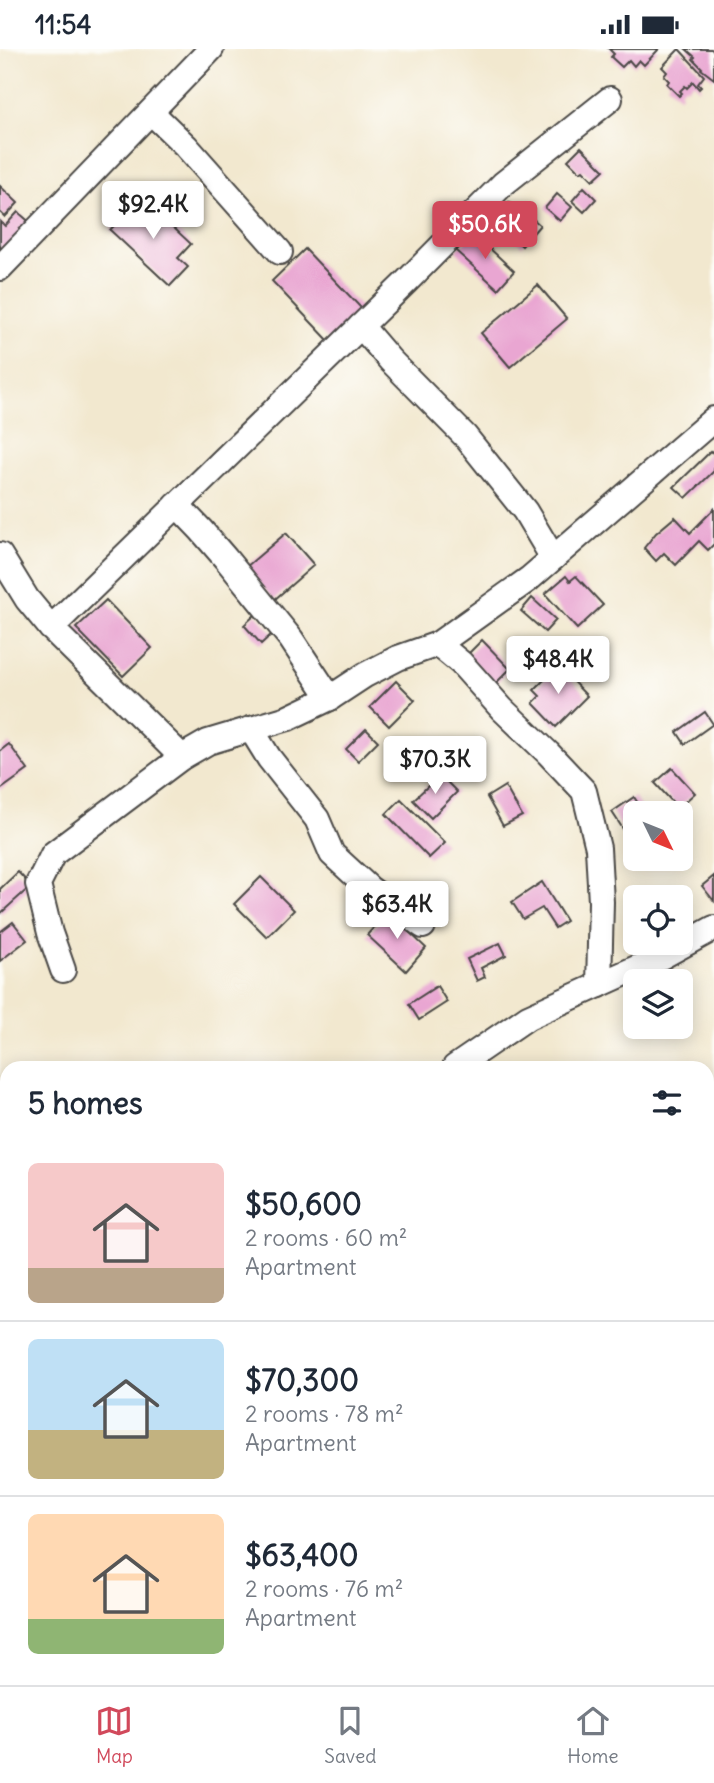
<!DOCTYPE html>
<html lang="en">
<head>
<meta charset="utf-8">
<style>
  :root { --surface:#fff; --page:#f2f2f3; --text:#1f2937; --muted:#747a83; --line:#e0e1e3; --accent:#d1495b }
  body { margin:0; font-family:Delius,sans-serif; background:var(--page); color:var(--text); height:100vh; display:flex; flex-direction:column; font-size:26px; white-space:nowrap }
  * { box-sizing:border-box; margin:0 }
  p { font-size:23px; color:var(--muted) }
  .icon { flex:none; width:38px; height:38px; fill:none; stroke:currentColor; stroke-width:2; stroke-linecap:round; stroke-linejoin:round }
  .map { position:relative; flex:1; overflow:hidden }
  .side { position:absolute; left:0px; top:1012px; width:714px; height:625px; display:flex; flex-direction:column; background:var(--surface); border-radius:21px 21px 0 0; box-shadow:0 4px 18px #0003 }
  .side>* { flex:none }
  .needle { width:46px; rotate:133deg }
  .buttons { position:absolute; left:623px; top:752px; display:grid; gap:14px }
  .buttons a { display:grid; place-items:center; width:70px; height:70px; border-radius:10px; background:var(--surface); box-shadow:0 4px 18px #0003; font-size:35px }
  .price { position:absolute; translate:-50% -60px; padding:0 16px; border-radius:7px; background:#fff; color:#222; font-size:23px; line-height:46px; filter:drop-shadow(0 2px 4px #0008) }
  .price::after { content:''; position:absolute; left:50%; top:42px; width:21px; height:16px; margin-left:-10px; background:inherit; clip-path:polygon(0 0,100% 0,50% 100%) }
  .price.on { background:var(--accent); color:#fff }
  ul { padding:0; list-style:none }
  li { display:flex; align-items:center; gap:21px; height:175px; padding:0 28px }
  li+li { border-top:2px solid var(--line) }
  li span { display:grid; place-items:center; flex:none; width:196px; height:140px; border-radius:10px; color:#555 }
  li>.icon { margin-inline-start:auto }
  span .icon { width:84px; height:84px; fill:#fffc; stroke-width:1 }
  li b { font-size:30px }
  h2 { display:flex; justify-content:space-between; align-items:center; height:84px; padding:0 28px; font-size:30px }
  .status { display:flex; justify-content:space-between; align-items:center; height:49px; padding:0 35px; background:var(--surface); direction:ltr }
  .status svg { height:19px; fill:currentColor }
  .menu { display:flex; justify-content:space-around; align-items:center; height:98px; border-top:2px solid var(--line); background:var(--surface); font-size:19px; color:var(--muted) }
  .menu a { display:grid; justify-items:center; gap:4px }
  .menu .on { color:var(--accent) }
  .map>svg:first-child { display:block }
</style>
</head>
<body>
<div class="status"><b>11:54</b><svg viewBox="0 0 49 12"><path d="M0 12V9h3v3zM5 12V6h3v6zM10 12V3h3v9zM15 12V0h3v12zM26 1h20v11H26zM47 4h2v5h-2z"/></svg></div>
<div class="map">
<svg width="714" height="1636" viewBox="0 0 714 1636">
  <rect width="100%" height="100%" fill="#fdfcf7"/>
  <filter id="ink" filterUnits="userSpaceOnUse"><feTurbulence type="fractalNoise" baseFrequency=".0143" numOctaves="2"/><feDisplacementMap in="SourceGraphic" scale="14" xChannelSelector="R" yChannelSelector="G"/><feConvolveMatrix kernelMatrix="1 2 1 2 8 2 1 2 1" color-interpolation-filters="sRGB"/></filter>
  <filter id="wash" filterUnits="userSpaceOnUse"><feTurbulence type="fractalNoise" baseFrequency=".00686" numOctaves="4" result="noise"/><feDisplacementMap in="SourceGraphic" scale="28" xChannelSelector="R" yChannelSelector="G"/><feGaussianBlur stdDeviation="1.57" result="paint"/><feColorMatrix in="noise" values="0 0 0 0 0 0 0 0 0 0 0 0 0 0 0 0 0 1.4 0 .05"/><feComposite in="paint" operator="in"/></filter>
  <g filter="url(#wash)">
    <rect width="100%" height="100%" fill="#f2e8cf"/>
    <g id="blocks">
      <g fill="#e9a6d2">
        <path d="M609,0h50l-15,16 -5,-5 -5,6 -5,-6 -7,7 -11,-10 3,-3z"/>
        <path d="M679,0l25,27 -6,8 3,3 -2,2 -6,-7 -6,6 -2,-2 -5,5 2,2 -3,3 -12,-12 2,-3 -5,-5 3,-4 -5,-5z"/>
        <path d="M686,0h25l3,2v28l-13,-10 1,-1 -9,-9 2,-2z"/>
        <path d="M581,98l23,23 -11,10 -10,-10 -3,2 -12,-12z"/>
        <path d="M0,137l18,17 -13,14 -5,-5z"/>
        <path d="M584,138l12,12 -12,13 -12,-11z"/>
        <path d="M557,145l15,13 -12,14 -15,-13z"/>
        <path d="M141,148l50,47 -13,14 10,9 -18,19 -60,-56z"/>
        <path d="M509,153l12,10 2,-2 17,15 -18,21 -29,-26z"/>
        <path d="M18,163l16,14 -34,25v-30l5,5z"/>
        <path d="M473,184l41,38 -16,18 -42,-38z"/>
        <path d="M305,200l57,60 -33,32 -57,-60z"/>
        <path d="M538,236l29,34 -57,48 -29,-34z"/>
        <path d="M711,402l3,3v17l-28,27 -12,-11z"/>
        <path d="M714,460v35l-6,6 -9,-9 -23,24 -12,-12 -8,8 -12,-13 12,-15 19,-16 15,16z"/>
        <path d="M286,484l28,32 -40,35 -28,-33z"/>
        <path d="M566,527l4,5 6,-5 27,29 -26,24 -32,-35z"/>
        <path d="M532,549l24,22 -11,12 -24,-21z"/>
        <path d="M106,551l46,48 -29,28 -47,-48z"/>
        <path d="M256,565l17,19 -12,11 -17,-19z"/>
        <path d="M482,591l28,29 -15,15 -28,-29z"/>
        <path d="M558,617l29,30 -31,31 -23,-24 7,-7 -6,-6z"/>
        <path d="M396,632l19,19 -26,26 -19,-19z"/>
        <path d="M705,663l8,12 -28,20 -8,-12z"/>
        <path d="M366,680l12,12 -20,20 -12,-12z"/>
        <path d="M9,695l19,26 -28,20v-39z"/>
        <path d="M672,719l23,25 -17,15 -23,-25z"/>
        <path d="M440,726l17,17 -26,26 -18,-18z"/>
        <path d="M505,737l17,30 -19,10 -16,-29z"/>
        <path d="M634,748l11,17h-10v12l-10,6 -13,-20z"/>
        <path d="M401,750l44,44 -16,15 -43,-44z"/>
        <path d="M18,823l13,14 -31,28v-25z"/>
        <path d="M714,827v25l-12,-15z"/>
        <path d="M261,828l33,33 -27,27 -33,-33z"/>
        <path d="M542,833l24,39 -11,7 -13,-20 -19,11 -11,-17z"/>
        <path d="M388,863l38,36 -20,23 -39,-36z"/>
        <path d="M13,873l14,18 -27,21v-29z"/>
        <path d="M500,894l6,12 -25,13 4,9 -8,4 -10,-22z"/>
        <path d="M437,937l10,16 -28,18 -10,-16z"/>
        <path d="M714,1078v27l-7,4v-27z"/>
        <path d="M7,1277v27l-7,-12v-10z"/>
        <path d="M714,1419v37l-4,1 -3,-12v-24z"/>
        <path d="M7,1500v34l-6,4 -1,-32z"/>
        <path d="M386,1629h50l-6,7h-37z"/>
      </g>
    </g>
  </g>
  <g filter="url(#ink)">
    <use href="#blocks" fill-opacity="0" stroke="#494744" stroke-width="2"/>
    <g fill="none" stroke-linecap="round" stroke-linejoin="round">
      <defs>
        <g id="street">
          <path d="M151,63l35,34 94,106"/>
          <path d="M0,219l211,-219"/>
          <path d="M361,277l29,34 75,76 60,75 28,47"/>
          <path d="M177,456l24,25 25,29 65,80 39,59"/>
          <path d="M0,506l27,44 24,29 131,129"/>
          <path d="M51,579l355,-346 97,-98 107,-85"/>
          <path d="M438,595l91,-65 185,-160"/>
          <path d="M251,680l18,29 48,61 15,35 38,35 53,37"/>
          <path d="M63,921l-13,-37 -12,-49 15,-30 129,-97 26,-15 80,-24 42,-20 35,-23 33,-17 40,-14 23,19 41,46 46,44 36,38 14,57 3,54 -2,83"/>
          <path d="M455,1018l73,-50 135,-61 51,-28"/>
          <path d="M0,1266l7,-3"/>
          <path d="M707,1537l7,12"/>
          <path d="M707,1590l7,-6"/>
          <path d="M652,1636l8,-7"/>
        </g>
      </defs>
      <use href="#street" stroke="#494744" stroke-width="28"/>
      <use href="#street" stroke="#fff" stroke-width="24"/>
    </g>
  </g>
</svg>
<div class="buttons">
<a><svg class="needle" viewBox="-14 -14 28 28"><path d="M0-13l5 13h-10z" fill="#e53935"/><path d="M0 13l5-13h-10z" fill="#747a83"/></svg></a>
<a><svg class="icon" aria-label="locate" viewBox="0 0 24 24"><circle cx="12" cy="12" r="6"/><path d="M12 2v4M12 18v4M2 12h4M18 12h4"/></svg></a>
<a><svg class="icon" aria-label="layers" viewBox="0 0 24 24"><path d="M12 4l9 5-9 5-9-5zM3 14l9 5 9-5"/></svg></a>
</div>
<b class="price" style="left:153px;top:192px">$92.4K</b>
<b class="price on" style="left:485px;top:212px">$50.6K</b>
<b class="price" style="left:558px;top:647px">$48.4K</b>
<b class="price" style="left:435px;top:747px">$70.3K</b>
<b class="price" style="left:397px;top:892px">$63.4K</b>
<section class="side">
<h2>5 homes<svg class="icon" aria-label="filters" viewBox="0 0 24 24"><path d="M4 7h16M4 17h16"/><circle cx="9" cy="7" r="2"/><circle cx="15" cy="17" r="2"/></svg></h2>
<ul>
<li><span style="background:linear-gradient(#f6c9c9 75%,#b9a48a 0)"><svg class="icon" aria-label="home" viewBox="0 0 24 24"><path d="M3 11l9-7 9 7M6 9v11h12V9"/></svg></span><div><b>$50,600</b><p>2 rooms · 60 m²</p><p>Apartment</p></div></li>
<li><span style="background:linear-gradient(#bfe0f5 65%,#c2b280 0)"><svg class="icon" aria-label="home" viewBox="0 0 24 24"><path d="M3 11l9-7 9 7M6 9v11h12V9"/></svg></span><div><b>$70,300</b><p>2 rooms · 78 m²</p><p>Apartment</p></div></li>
<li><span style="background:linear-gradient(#ffd9b3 75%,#8fb573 0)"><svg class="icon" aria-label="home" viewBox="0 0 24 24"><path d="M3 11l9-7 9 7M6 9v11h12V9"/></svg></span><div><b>$63,400</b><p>2 rooms · 76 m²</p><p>Apartment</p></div></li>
</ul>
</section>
</div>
<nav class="menu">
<a class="on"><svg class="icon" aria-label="map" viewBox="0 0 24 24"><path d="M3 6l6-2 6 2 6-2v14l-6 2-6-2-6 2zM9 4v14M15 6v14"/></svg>Map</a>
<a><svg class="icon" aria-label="saved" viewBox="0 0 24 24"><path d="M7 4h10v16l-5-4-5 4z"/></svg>Saved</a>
<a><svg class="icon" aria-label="home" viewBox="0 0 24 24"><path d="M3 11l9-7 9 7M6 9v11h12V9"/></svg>Home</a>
</nav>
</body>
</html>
